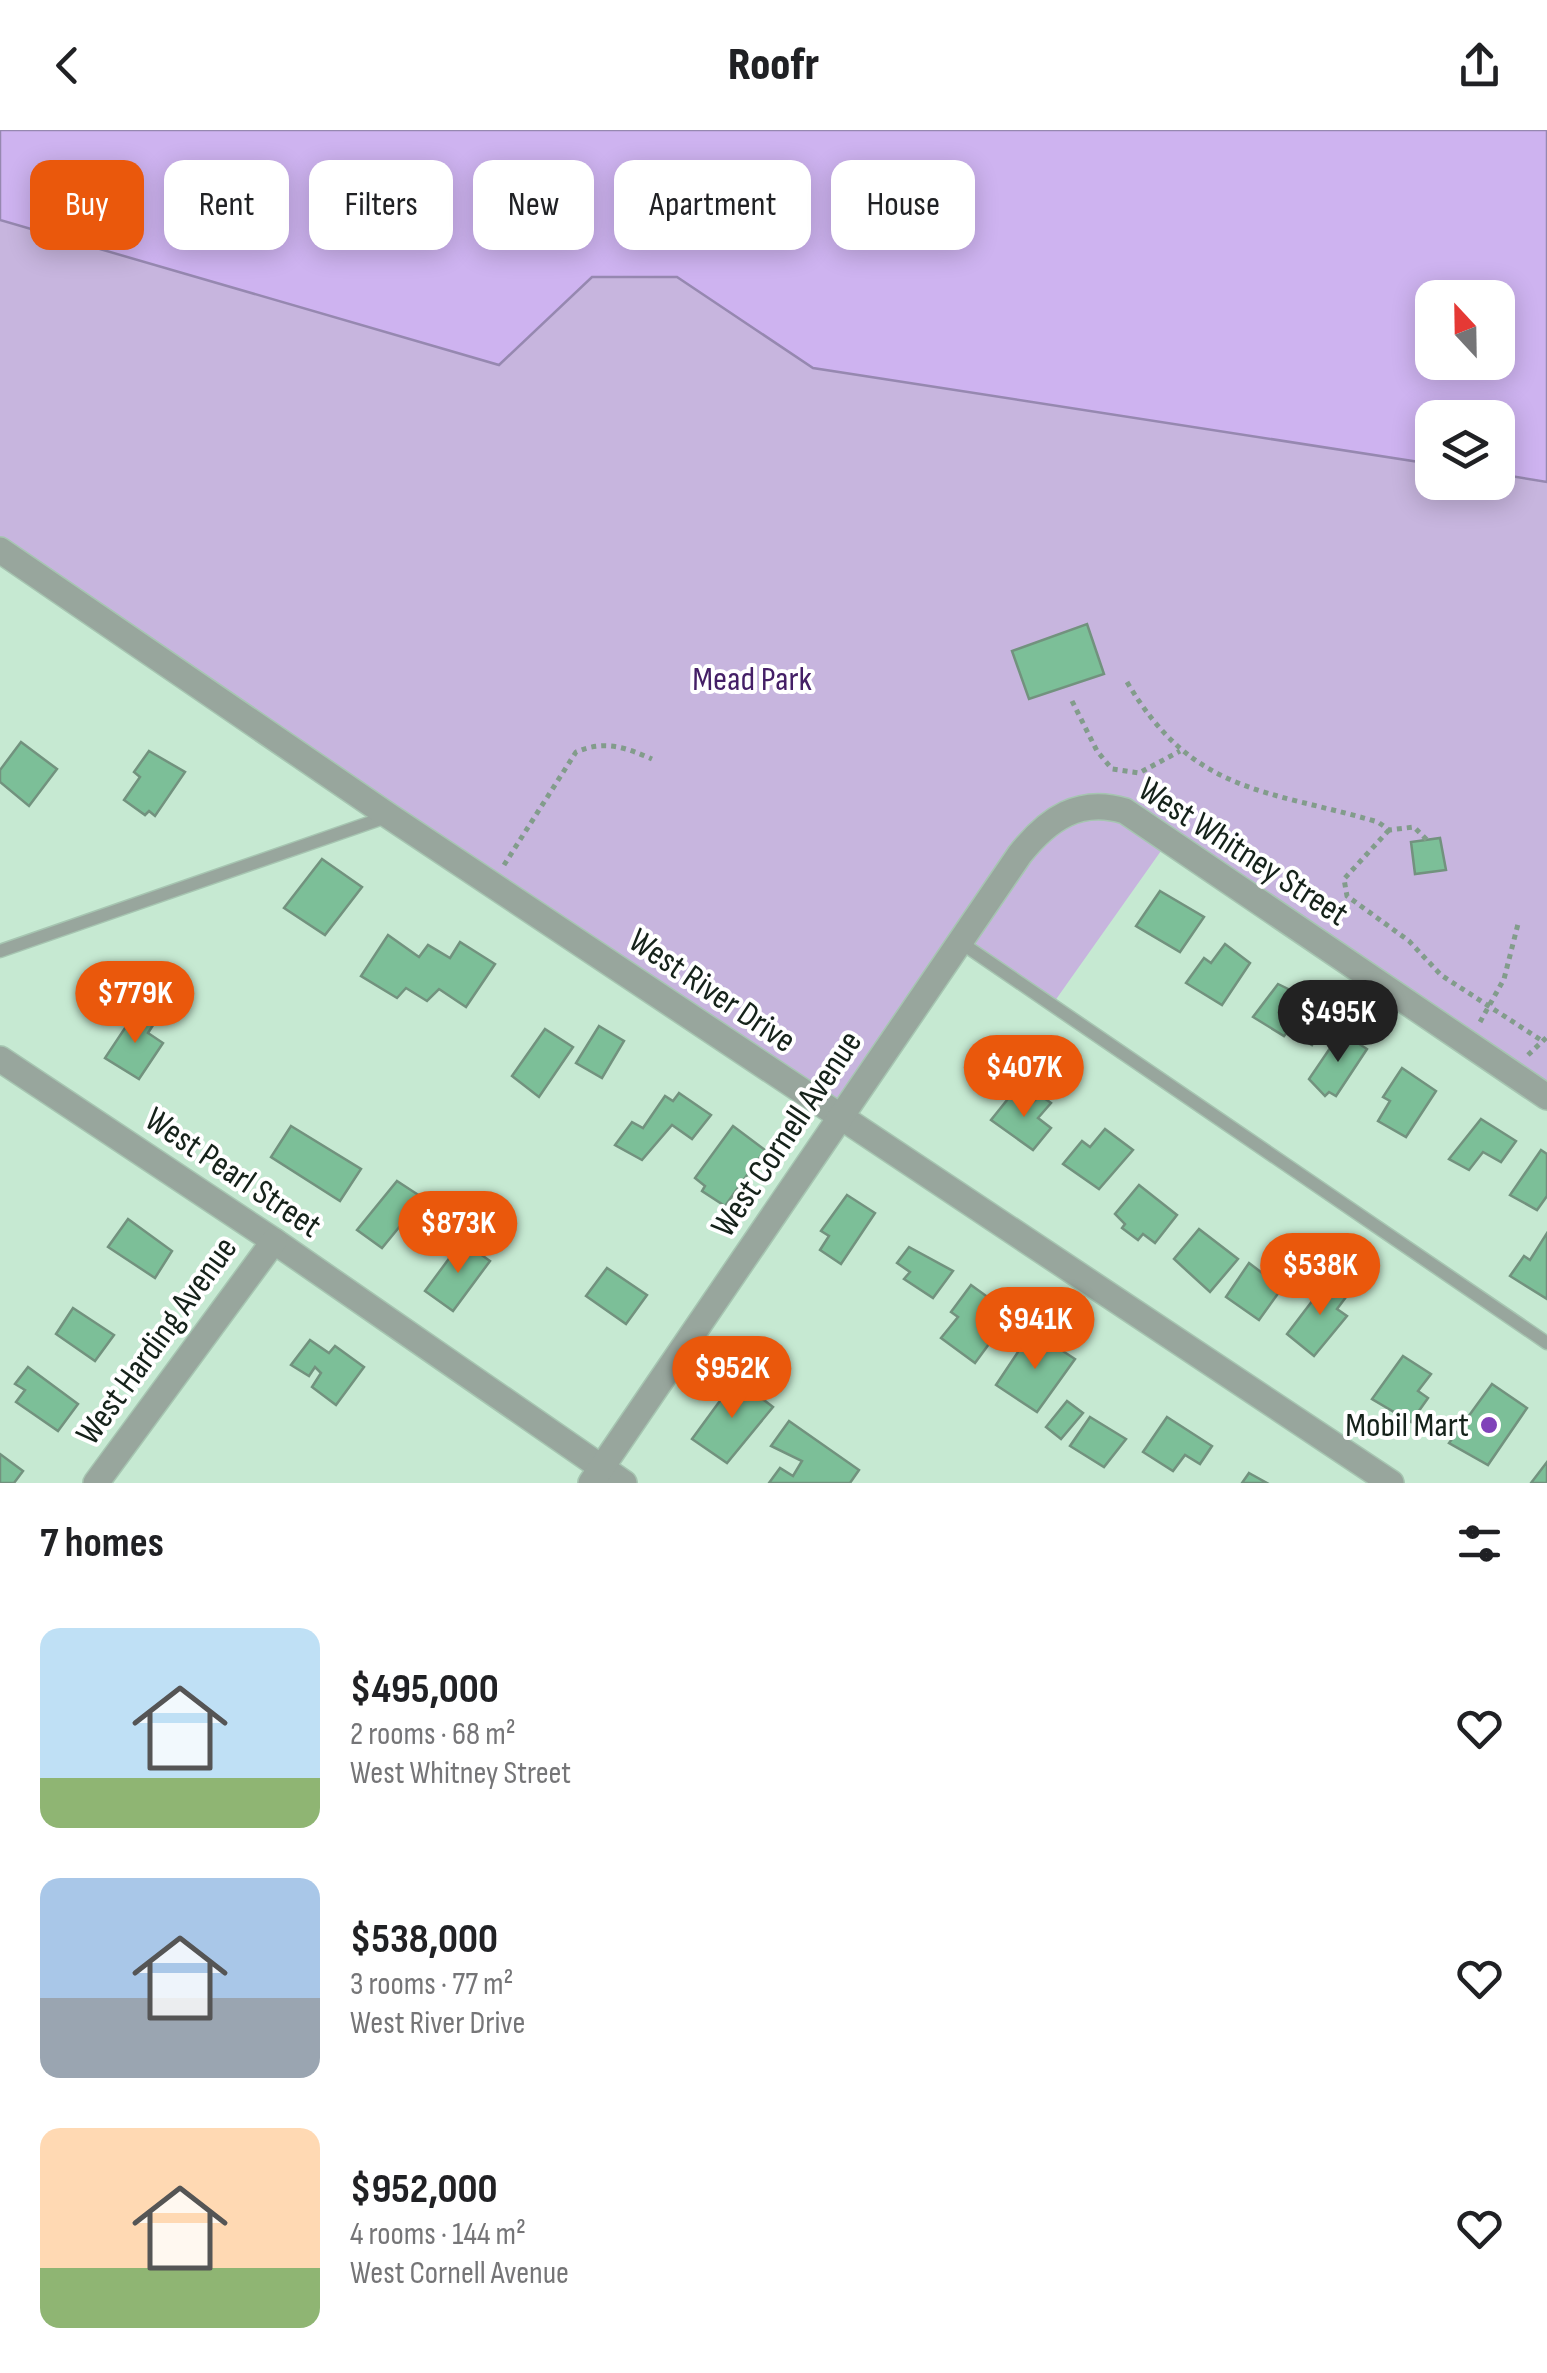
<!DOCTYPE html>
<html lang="en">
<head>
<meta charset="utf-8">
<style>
  :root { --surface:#fff; --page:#f6f6f6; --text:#202124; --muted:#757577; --accent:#ea580c }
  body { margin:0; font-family:"Sofia Sans Condensed",sans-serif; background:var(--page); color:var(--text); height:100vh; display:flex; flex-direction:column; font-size:38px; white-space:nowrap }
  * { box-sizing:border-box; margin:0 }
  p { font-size:32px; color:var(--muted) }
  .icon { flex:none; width:55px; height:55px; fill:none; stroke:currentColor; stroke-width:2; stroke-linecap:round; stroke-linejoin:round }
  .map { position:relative; height:1353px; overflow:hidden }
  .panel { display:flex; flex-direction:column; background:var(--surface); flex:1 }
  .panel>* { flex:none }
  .top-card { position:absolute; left:30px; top:30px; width:1000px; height:90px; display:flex; gap:20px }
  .needle { width:65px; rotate:338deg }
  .fabs { position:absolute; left:1415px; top:150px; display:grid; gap:20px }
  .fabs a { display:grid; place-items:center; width:100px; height:100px; border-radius:20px; background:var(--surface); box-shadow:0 5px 25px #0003; font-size:50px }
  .price { position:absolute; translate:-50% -85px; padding:0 22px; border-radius:35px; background:var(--accent); color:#fff; font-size:32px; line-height:65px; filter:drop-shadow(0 2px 5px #0008) }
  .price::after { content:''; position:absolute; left:50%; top:60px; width:30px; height:22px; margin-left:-15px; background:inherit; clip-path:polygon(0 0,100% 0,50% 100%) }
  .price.active { background:#222; color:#fff }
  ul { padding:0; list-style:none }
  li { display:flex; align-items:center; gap:30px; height:250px; padding:0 40px }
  li span { display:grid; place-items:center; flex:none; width:280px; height:200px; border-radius:20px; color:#555 }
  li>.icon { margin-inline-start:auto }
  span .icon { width:120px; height:120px; fill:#fffc; stroke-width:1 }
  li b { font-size:42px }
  h2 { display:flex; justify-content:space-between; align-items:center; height:120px; padding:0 40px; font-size:42px }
  .chip { padding:0 35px; border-radius:20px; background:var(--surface); box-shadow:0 5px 25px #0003; font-size:35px; line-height:90px }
  .chip.active { background:var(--accent); color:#fff }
  header { display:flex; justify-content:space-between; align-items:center; height:130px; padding:0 40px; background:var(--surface); font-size:45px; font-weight:800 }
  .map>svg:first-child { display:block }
</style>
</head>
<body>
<header><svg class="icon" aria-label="back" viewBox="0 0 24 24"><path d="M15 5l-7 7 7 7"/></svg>Roofr<svg class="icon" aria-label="share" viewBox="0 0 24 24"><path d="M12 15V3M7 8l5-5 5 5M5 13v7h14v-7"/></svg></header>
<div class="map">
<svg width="1547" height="1353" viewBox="0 0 1547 1353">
  <rect width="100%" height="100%" fill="#c6e9d2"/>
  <path fill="#c7b5de" d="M0,90l498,145 94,-88h85l136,91 619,96v18h66v-8l49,8v615l-379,-256 -116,164 -92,-62 -120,176 -840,-569z"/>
  <path fill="#ceb3f0" stroke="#9688b0" stroke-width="2.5" fill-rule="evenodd" d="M0,0h1547v352l-49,-8v-56h-66v46l-619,-96 -136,-91h-85l-93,88 -499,-145zM1432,168h66v64h-66z"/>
  <g fill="#7cbf98" stroke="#72927e" stroke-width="2.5">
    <path d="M1087,494l17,50 -75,25 -17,-48z"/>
    <path d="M21,612l36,27 -28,37 -29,-24v-12z"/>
    <path d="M149,621l36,21 -30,44 -6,-5 -4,4 -21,-15 16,-23 -6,-5z"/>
    <path d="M1440,708l6,32 -31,4 -4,-32z"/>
    <path d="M322,729l40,28 -37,48 -41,-27z"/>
    <path d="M1160,761l44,26 -24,35 -44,-26z"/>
    <path d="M388,805l31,22 9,-12 22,13 10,-16 35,22 -29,43 -27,-18 -12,12 -21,-13 -9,10 -36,-22z"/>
    <path d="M1225,814l25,19 -28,42 -36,-22 18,-25 7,5z"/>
    <path d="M1278,854l41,20 -3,4 15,8 -19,29 -24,-14 -4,5 -31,-19z"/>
    <path d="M137,880l18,12 -7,11 15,10 -24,36 -34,-21z"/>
    <path d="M599,896l25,15 -22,37 -26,-15z"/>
    <path d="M545,899l28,18 -34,50 -27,-21z"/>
    <path d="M1341,902l26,17 -31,47 -7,-4 -4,4 -16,-17z"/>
    <path d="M1402,938l34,23 -30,46 -28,-16 12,-20 -7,-4z"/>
    <path d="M679,963l32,22 -19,24 -20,-14 -30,35 -27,-15 17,-23 11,6 22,-32 8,5z"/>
    <path d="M1012,964l18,11 10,-10 11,8 -13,15 13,10 -18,22 -42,-30z"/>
    <path d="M1481,989l35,22 -15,21 -18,-10 -14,18 -20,-11z"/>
    <path d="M291,996l70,43 -21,32 -69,-44z"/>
    <path d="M733,996l32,24 -40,56 -23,-15 3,-5 -10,-8z"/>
    <path d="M1105,999l28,21 -34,39 -36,-25 19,-23 8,6z"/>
    <path d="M1541,1020l6,4v42l-10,14 -27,-15z"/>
    <path d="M397,1051l26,17 -41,50 -25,-18z"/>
    <path d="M1139,1055l38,30 -22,28 -12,-9 -5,6 -16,-12 3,-4 -10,-10z"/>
    <path d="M847,1065l28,18 -34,51 -21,-14 9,-14 -8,-5z"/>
    <path d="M128,1089l44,32 -17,27 -47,-31z"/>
    <path d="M1199,1099l39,30 -28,33 -36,-33z"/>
    <path d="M1547,1103v66l-37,-23 14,-20 6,4z"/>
    <path d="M462,1111l28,20 -37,50 -28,-20z"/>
    <path d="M909,1117l44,24 -20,27 -29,-19 6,-7 -13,-9z"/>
    <path d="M1249,1133l33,25 -23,32 -33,-23z"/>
    <path d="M607,1138l40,27 -21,29 -40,-28z"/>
    <path d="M1329,1149l20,14 -12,16 10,7 -33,40 -27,-22z"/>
    <path d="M971,1155l40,29 -36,49 -34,-25 17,-21 -7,-5z"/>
    <path d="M73,1178l41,27 -19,26 -39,-27z"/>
    <path d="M1032,1201l43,28 -38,53 -41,-27z"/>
    <path d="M310,1210l19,13 6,-7 29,21 -28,38 -24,-18 9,-14 -6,-6 -6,9 -18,-11z"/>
    <path d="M1403,1226l28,18 -13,17 10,7 -17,24 -39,-23z"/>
    <path d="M28,1237l50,37 -20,27 -42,-29 9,-12 -10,-6z"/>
    <path d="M736,1249l37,28 -46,56 -35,-24z"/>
    <path d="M1492,1254l35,24 -39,57 -39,-22z"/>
    <path d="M1067,1271l16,12 -22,26 -15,-12z"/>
    <path d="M1090,1287l36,22 -22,28 -34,-21z"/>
    <path d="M1167,1287l45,29 -12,18 -15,-9 -12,16 -30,-19z"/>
    <path d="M789,1291l70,49 -9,13h-81l11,-15 13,8 9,-15 -31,-15z"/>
    <path d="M0,1324l23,17 -9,12h-14z"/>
    <path d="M1547,1332v21h-16z"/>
    <path d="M1249,1343l18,10h-25z"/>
  </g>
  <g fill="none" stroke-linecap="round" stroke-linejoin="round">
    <defs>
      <g id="lane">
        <path d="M960,812l587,401"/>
        <path d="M0,821l389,-135"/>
      </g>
      <g id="street">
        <path d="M0,420l389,266 1002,667"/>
        <path d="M0,929l274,182 350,242"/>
        <path d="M96,1353l178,-242"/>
        <path d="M591,1353l429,-629c28,-35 59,-57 105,-43l422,286"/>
      </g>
    </defs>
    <use href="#lane" stroke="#a6c5b1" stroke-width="15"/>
    <use href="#street" stroke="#a6c5b1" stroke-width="28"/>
    <g stroke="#829c8b" stroke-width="5" stroke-dasharray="5 5" stroke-linecap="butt">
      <path d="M1127,552c66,112 138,107 251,140l11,8 25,-3 13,13"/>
      <path d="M1072,571l25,50 15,18 27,4 41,-22"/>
      <path d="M1389,700l-45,49 3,17 62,45 32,34 100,65"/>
      <path d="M504,735l72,-113c28,-12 49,-5 76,7"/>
      <path d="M1480,892l24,-43 14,-55"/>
      <path d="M1528,925l19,-18"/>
    </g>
    <use href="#lane" stroke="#98a69d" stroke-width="12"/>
    <use href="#street" stroke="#98a69d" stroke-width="25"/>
  </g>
  <circle fill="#8043b9" stroke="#fff" stroke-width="4" cx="1489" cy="1295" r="10"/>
  <g text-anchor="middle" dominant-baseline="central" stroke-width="8" stroke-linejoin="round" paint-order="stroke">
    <g font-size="35" fill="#441f66" stroke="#fff">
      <text x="752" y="549">Mead Park</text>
    </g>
    <g font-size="35" fill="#15221a" stroke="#fff">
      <text transform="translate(1243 722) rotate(33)">West Whitney Street</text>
      <text transform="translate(712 861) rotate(34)">West River Drive</text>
      <text transform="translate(787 1004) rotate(-56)">West Cornell Avenue</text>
      <text transform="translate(233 1043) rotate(34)">West Pearl Street</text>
      <text transform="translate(157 1211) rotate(-54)">West Harding Avenue</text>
    </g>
    <g font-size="35" fill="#15221a" stroke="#fff" text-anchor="end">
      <text x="1469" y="1295">Mobil Mart</text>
    </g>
  </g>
</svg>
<div class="fabs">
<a><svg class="needle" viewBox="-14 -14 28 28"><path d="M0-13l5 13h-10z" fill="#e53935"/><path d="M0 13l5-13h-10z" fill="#757577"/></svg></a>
<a><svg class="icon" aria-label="layers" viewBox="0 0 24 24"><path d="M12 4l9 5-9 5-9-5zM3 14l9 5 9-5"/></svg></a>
</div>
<b class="price" style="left:135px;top:916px">$779K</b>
<b class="price active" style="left:1338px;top:935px">$495K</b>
<b class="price" style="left:1024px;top:990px">$407K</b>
<b class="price" style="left:458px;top:1146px">$873K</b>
<b class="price" style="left:1320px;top:1188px">$538K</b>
<b class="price" style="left:1035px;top:1242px">$941K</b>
<b class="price" style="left:732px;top:1291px">$952K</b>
<div class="top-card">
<a class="chip active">Buy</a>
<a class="chip">Rent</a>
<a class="chip">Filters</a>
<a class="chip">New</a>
<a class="chip">Apartment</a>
<a class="chip">House</a>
</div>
</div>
<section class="panel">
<h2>7 homes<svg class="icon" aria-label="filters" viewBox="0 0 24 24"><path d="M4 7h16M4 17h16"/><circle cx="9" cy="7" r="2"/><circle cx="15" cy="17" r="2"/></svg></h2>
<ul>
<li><span style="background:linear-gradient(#bfe0f5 75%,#8fb573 0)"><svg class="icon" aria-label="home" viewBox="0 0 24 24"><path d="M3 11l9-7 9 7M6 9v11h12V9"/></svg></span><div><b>$495,000</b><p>2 rooms · 68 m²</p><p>West Whitney Street</p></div><svg class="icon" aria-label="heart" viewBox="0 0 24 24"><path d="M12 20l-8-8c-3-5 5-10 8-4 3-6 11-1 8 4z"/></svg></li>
<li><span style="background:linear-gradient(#a9c7e8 60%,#9aa5b1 0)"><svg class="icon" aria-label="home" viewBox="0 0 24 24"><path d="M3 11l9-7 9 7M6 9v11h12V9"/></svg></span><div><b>$538,000</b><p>3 rooms · 77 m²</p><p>West River Drive</p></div><svg class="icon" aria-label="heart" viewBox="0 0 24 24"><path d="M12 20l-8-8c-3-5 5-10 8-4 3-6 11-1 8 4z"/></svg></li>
<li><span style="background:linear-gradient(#ffd9b3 70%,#8fb573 0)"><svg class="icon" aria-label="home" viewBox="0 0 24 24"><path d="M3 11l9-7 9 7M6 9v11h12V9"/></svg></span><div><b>$952,000</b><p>4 rooms · 144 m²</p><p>West Cornell Avenue</p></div><svg class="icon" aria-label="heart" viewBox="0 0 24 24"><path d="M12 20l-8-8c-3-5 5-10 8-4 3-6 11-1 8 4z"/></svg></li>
</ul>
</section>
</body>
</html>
